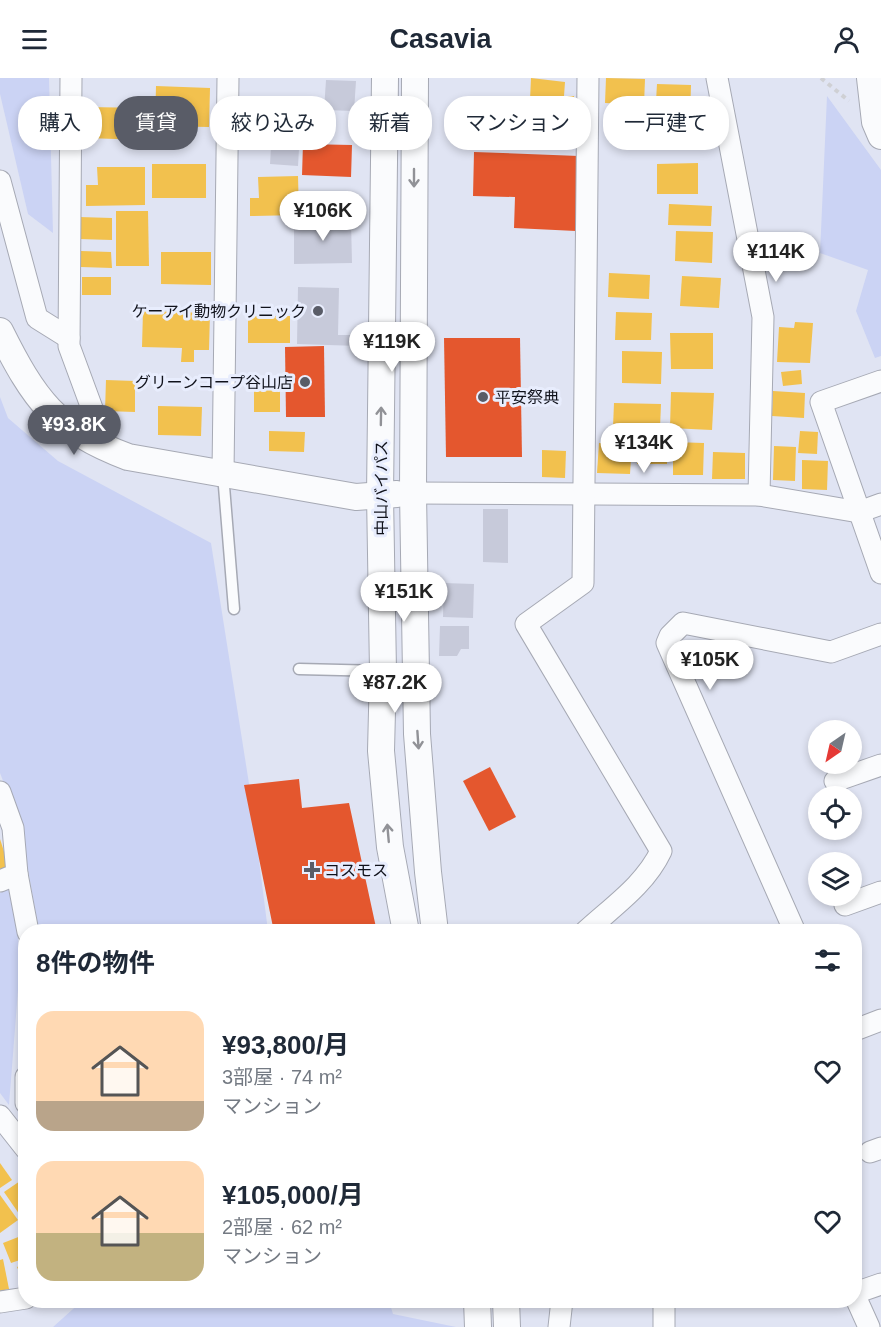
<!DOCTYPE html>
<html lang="ja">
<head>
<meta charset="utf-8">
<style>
  :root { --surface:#fff; --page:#f6f6f7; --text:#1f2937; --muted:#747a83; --accent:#595c67 }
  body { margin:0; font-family:Helvetica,"Noto Sans JP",sans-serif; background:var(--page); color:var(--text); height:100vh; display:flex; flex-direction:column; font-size:22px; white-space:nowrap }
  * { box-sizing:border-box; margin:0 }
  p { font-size:20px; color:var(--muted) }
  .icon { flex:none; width:33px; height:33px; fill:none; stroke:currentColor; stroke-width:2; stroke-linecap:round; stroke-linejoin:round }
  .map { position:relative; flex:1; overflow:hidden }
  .details { position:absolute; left:18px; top:846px; width:844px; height:384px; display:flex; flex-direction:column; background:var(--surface); border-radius:24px; box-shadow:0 3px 9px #0003 }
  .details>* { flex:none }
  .banner { position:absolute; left:18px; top:18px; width:846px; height:54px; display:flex; gap:12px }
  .needle { width:39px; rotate:214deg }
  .controls { position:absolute; left:808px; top:642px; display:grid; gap:12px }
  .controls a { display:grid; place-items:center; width:54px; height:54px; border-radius:50%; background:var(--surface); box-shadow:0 3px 9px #0003; font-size:30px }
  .price { position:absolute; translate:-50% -51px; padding:0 14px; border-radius:21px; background:#fff; color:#222; font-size:20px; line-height:39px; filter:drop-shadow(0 2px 3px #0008) }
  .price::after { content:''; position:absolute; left:50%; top:36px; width:18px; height:14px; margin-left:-9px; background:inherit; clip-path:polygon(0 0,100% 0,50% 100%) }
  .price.selected { background:var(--accent); color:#fff }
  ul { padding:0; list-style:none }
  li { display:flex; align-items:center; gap:18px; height:150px; padding:0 18px }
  li span { display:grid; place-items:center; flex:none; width:168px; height:120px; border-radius:18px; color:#555 }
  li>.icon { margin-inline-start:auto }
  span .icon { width:72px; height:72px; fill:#fffc; stroke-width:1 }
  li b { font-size:26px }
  h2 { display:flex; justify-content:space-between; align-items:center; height:72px; padding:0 18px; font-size:26px }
  .tag { padding:0 21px; border-radius:24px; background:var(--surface); box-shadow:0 3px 9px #0003; font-size:21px; line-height:54px }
  .tag.selected { background:var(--accent); color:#fff }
  header { display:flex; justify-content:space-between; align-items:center; height:78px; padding:0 18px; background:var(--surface); font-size:27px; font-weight:800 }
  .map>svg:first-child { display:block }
</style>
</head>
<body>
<header><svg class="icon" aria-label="menu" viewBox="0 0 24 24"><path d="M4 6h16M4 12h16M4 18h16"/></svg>Casavia<svg class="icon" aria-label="person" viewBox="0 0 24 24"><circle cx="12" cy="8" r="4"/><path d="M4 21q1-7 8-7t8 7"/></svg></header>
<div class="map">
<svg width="881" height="1249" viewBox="0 0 881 1249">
  <rect width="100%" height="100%" fill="#e0e4f3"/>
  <g fill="#cbd3f4">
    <path d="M0,0h49l4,155 -25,-19 -28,-120z"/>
    <path d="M827,18l54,74v186l-6,2 -19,-47 12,-41 -48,-17z"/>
    <path d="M0,319l8,21 50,43 153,82 39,247 18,141h-229l-19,-106 -20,-52z"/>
    <path d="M14,807l6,80 -11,140 -9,-12v-200z"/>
    <path d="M83,1222l306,1 4,13 63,13h-403z"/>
  </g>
  <g fill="#f2c14e">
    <path d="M531,0l34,4 -1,14h10l-1,8 -43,-4z"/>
    <path d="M606,0l39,1 -1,26 -39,-2z"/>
    <path d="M657,6l34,1 -1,34 -35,-1z"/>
    <path d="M156,8l54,2 -1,39 -54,-1z"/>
    <path d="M87,29l60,1 -1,32 -60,-2z"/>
    <path d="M563,30l1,31 -35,1 -1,-31z"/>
    <path d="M616,30l35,2 -1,24 -35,-2z"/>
    <path d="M698,85v31h-41v-30z"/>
    <rect x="152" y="86" width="54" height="34"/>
    <path d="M97,89h48v38l-59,1v-21h12z"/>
    <path d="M298,98l1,39 -49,1v-18h9l-1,-21z"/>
    <path d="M669,126l43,2 -1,20 -43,-1z"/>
    <path d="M116,133h32l1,55h-33z"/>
    <path d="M79,139l33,1v22l-33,-1z"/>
    <path d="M676,153l37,1 -1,31 -37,-2z"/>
    <path d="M81,173l30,1 1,16 -31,-1z"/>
    <path d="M161,174h50v33l-50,-1z"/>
    <path d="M609,195l41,2 -1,24 -41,-2z"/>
    <path d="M682,198l39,2 -2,30 -39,-2z"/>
    <rect x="82" y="199" width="29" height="18"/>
    <path d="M143,233l67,2 -1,37h-15v12h-13l1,-14 -40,-1z"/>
    <path d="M616,234l36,1 -1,27h-36z"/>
    <rect x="248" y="238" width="42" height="27"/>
    <path d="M795,244l18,1 -3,40 -33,-1 2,-35 15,1z"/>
    <path d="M670,255h43v36h-42z"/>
    <path d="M622,273l40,1 -1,32 -39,-1z"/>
    <path d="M801,292l1,14 -19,2 -2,-14z"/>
    <path d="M106,302l29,1v31l-30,-1z"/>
    <rect x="254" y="309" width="26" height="25"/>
    <path d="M773,313l32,2 -1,25 -32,-2z"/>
    <path d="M671,314l43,1 -2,37 -42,-2z"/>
    <path d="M614,325l47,1 -1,24 -47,-1z"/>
    <path d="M158,328l44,1 -1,29 -43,-1z"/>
    <path d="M269,353l36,1 -1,20 -35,-1z"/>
    <path d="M800,353l18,1 -1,22 -19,-1z"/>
    <rect x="637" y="360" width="30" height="26"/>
    <path d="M673,364l31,1 -1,32h-30z"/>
    <path d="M599,365l33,1 -2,30 -33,-1z"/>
    <path d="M774,368l22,1 -1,34 -22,-1z"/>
    <path d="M542,372l24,1 -1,27 -23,-1z"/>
    <path d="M713,374l32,1v26h-33z"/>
    <path d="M802,382l26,1 -1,29 -25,-1z"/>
    <path d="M0,761l9,28 -9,2z"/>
    <path d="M0,1085l12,17 -12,8z"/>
    <path d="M23,1101l3,3v37l-2,2 -20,-29z"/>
    <path d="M0,1117l18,25 -18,13z"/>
    <path d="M26,1156v24l-15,5 -8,-20z"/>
    <path d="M3,1181l6,30 -9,2v-31z"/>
    <path d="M26,1185v24l-9,-20z"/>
  </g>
  <g fill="#e4572e">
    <path d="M303,66l49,1 -1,32 -49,-2z"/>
    <path d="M474,74l105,4 -3,75 -62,-3 1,-31 -42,-1z"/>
    <path d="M444,260h76l2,119h-76z"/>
    <path d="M324,268l1,71h-39l-1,-70z"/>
    <path d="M490,689l26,50 -27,14 -26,-50z"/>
    <path d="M299,701l3,29 47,-5 28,129h-103l-30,-147z"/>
  </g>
  <g fill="#c7cada">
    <path d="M326,2l30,1 -2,30 -30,-1z"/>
    <path d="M481,26l34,1 -1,27 -34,-1z"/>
    <path d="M253,32l65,2v29l-66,-2z"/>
    <path d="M271,69l28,2 -1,17 -28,-2z"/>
    <path d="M294,142h57l1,43 -58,1z"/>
    <path d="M298,209l41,1 -1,47h21v11l-62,-2z"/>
    <path d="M483,431h25v54l-25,-1z"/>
    <path d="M444,505l30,1 -1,34 -30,-1z"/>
    <path d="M440,548h29v23h-8l-4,7h-18z"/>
  </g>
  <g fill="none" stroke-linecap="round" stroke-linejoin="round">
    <defs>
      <g id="service">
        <path d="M223,396l11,135"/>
        <path d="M299,591l83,2"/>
      </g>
      <g id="minor">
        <path d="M71,0l-2,268 38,103"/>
        <path d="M717,0l46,239 -4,178"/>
        <path d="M0,103l37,137 32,20"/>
        <path d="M881,303l-60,21 60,171"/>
        <path d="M223,395l5,-395"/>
        <path d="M413,415l346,2 100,17 22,-8"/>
        <path d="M835,703l46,-16"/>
        <path d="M0,714l13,36 4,46 -17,7"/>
        <path d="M17,796l11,58"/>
        <path d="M845,827l36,-13"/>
        <path d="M585,854c27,-25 60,-47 76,-81l-135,-227 57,-41 5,-505"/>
        <path d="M795,854l-128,-289 3,-7 13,-13 148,29 50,-18"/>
        <path d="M855,952l26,-10"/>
        <path d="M26,999v26"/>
        <path d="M0,1038l26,33"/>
        <path d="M870,1074l11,-4"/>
        <path d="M855,1215l26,-9"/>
        <path d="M855,1218l14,31"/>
        <path d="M664,1222v27"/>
        <path d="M0,1224l26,-4"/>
        <path d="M559,1249l3,-27"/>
      </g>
      <g id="tertiary">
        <path d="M385,0l-5,417 3,176 -2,80 9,96 16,85"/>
        <path d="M415,0l-2,415 4,241 11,138 7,60"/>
        <path d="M870,0l5,44 6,14"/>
        <path d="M0,253c34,68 55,99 128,126l228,40 41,-3"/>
        <path d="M477,1222l1,27"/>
        <path d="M506,1222l1,27"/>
      </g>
    </defs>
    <use href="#service" stroke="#a6a9b4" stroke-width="13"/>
    <use href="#minor" stroke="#a6a9b4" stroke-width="23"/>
    <use href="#tertiary" stroke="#a6a9b4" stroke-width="28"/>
    <path stroke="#cfd0d4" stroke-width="4" stroke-dasharray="4.5 4.5" stroke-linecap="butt" d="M821,0l28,23"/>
    <use href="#service" stroke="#fafbfd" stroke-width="10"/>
    <use href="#minor" stroke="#fafbfd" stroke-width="21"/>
    <use href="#tertiary" stroke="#fafbfd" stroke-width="26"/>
  </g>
  <defs><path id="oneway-shaft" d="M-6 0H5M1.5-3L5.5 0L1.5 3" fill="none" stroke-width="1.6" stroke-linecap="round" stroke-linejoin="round" transform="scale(1.5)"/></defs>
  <g stroke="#919297">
    <use href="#oneway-shaft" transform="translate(414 100) rotate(90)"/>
    <use href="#oneway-shaft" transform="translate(381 338) rotate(-89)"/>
    <use href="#oneway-shaft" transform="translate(418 662) rotate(86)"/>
    <use href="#oneway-shaft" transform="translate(388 755) rotate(-95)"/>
  </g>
  <g fill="#595c67" stroke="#e8edfd" stroke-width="2">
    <circle cx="318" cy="233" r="6"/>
    <circle cx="305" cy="304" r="6"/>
    <circle cx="483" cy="319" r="6"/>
    <path d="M309 783h6v6h6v6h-6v6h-6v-6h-6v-6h6z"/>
  </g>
  <g text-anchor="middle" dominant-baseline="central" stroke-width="6" stroke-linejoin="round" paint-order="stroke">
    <g font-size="16" fill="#10121b" stroke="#e8edfd" text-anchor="end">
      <text x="306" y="233">ケーアイ動物クリニック</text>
      <text x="293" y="304">グリーンコープ谷山店</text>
      <text x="495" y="319" text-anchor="start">平安祭典</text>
      <text x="324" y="792" text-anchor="start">コスモス</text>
    </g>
    <g font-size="16" fill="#10121b" stroke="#e8edfd">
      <text transform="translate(381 410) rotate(-90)">中山バイパス</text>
    </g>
  </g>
</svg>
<div class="controls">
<a><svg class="needle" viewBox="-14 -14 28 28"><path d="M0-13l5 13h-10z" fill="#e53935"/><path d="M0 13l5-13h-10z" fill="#747a83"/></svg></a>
<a><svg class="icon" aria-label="locate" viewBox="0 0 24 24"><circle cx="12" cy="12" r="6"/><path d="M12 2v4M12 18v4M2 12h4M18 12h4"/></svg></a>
<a><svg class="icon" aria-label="layers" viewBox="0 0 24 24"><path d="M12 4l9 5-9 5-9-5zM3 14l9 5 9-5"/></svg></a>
</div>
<b class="price" style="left:323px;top:164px">¥106K</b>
<b class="price" style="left:776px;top:205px">¥114K</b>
<b class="price" style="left:392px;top:295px">¥119K</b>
<b class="price selected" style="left:74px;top:378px">¥93.8K</b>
<b class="price" style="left:644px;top:396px">¥134K</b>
<b class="price" style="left:404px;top:545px">¥151K</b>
<b class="price" style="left:710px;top:613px">¥105K</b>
<b class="price" style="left:395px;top:636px">¥87.2K</b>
<div class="banner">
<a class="tag">購入</a>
<a class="tag selected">賃貸</a>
<a class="tag">絞り込み</a>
<a class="tag">新着</a>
<a class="tag">マンション</a>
<a class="tag">一戸建て</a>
</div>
<section class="details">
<h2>8件の物件<svg class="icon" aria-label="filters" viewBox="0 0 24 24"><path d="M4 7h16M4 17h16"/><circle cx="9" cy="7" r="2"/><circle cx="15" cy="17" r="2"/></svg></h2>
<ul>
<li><span style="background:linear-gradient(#ffd9b3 75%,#b9a48a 0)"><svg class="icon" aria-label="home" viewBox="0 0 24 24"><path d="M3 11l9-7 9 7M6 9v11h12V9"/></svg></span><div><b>¥93,800/月</b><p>3部屋 · 74 m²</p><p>マンション</p></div><svg class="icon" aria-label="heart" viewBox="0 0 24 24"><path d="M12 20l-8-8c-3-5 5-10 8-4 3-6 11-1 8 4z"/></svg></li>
<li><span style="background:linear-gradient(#ffd9b3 60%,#c2b280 0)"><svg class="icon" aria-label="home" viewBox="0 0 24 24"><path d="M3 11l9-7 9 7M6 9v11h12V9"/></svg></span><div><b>¥105,000/月</b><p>2部屋 · 62 m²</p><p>マンション</p></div><svg class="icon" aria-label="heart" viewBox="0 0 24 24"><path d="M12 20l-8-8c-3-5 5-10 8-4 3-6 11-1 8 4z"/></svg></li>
</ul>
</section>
</div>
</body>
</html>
